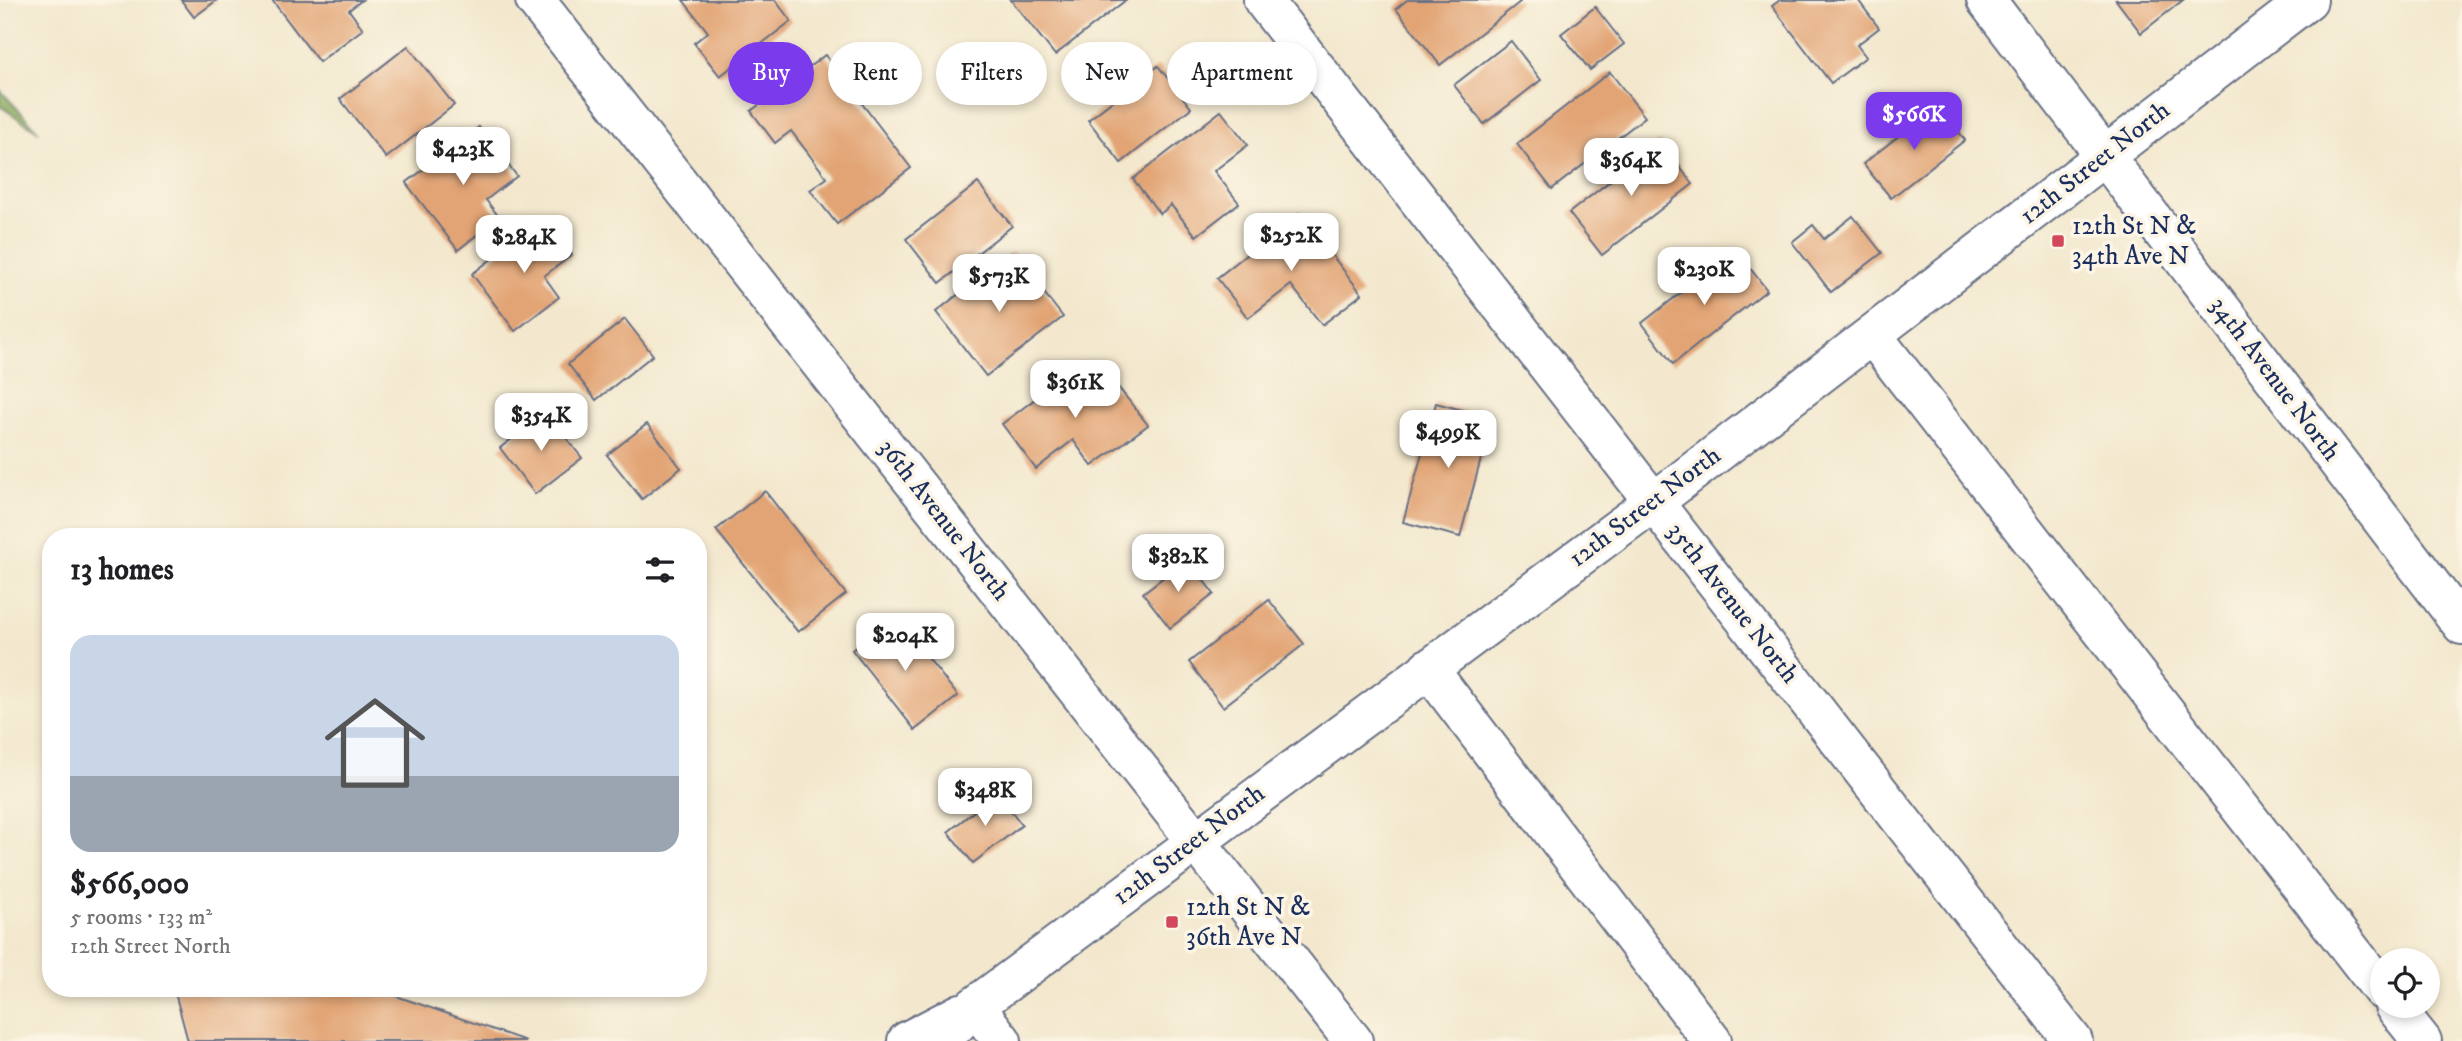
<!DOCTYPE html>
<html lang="en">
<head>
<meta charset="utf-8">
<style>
  :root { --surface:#fff; --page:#f6f6f6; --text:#202124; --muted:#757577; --line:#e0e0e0; --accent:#7c3aed }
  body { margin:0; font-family:"IM FELL DW Pica",serif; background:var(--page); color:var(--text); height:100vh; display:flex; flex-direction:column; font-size:26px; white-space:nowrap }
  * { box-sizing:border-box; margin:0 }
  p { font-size:23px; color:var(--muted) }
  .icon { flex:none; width:38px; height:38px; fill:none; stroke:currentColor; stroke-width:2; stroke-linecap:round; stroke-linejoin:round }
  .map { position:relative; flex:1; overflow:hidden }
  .drawer { position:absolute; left:42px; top:528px; width:665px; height:469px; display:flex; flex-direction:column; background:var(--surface); border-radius:28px; box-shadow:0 4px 10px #0003 }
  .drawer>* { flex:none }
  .banner { position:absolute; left:728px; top:42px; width:665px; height:63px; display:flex; gap:14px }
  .fabs { position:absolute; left:2370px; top:948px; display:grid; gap:14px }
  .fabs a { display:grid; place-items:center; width:70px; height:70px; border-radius:50%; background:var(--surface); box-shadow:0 4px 10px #0003; font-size:35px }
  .price { position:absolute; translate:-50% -60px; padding:0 16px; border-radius:14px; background:#fff; color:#222; font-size:23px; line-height:46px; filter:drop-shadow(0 2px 4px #0008) }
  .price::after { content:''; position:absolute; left:50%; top:42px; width:21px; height:16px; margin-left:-10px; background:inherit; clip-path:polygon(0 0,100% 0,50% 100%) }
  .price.current { background:var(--accent); color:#fff }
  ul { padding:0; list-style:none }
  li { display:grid; align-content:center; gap:14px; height:371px; padding:0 28px }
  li+li { border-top:2px solid var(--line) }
  li span { display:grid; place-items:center; height:217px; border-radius:21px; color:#555 }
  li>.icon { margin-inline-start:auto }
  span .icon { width:126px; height:126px; fill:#fffc; stroke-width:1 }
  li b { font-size:30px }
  h2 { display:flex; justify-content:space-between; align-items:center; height:84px; padding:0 28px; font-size:30px }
  .chip { padding:0 24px; border-radius:32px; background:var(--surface); box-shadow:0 4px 10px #0003; font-size:24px; line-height:63px }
  .chip.current { background:var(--accent); color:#fff }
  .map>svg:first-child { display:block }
</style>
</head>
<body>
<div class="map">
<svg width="2462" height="1041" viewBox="0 0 2462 1041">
  <rect width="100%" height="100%" fill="#fcf5e5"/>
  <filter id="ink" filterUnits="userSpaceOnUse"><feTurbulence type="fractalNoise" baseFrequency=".0143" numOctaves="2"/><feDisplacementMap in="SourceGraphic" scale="14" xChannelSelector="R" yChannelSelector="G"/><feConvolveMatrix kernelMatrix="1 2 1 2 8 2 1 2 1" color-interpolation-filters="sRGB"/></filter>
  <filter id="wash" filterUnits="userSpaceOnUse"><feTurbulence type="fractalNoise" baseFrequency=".00686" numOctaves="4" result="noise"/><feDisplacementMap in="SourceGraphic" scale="28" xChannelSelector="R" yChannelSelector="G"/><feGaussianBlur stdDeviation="1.57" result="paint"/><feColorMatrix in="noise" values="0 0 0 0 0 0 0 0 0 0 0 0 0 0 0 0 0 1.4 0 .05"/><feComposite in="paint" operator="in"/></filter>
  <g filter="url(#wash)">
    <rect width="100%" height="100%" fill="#f3e8ce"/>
    <path fill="#8aaa5d" stroke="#526c5e" stroke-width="2" d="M0,90l39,42 -39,-26z"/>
    <g id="blocks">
      <g fill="#e2a475">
        <path d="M181,0h36l-23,17z"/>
        <path d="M272,0h90l-13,10 14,19 -44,33z"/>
        <path d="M683,0h92l16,21 -71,55 -26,-33 14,-11z"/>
        <path d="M1011,0h115l-71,55z"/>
        <path d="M1407,0h111l2,2 -80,63 -44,-56z"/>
        <path d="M1780,0h78l21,28 -22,17 9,12 -35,26 -59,-77z"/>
        <path d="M2116,0h67l-42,33z"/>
        <path d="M1595,7l29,37 -34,26 -29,-36z"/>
        <path d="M1511,41l30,39 -57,44 -30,-39z"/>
        <path d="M408,46l46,59 -68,53 -46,-59z"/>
        <path d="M825,55l86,113 -74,56 -27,-34 17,-12 -36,-47 -16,12 -24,-32z"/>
        <path d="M1158,66l33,42 -70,55 -33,-43z"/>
        <path d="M1610,72l35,45 -93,72 -35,-45z"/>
        <path d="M1938,105l27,35 -74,58 -28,-34z"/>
        <path d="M1221,111l27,34 -34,26 25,32 -43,33 -25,-31 -11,9 -27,-35z"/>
        <path d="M479,127l38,49 -31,24 13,17 -41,33 -52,-67z"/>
        <path d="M1660,142l33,42 -91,71 -33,-42z"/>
        <path d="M978,183l34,43 -72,57 -34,-44z"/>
        <path d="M1299,213l63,81 -40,31 -31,-40 -43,33 -31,-40z"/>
        <path d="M1853,216l29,37 -51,39 -39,-50 21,-17 11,14z"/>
        <path d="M544,219l28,36 -28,21 15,21 -44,34 -43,-57z"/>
        <path d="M1736,250l31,40 -94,74 -31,-41z"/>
        <path d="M1012,252l51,65 -77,59 -50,-64z"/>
        <path d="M625,319l28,36 -57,45 -28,-36z"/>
        <path d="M1081,364l25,32 12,-9 30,38 -56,41 -19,-26 -37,29 -34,-45z"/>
        <path d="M1436,403l56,15 -32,119 -57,-15z"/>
        <path d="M546,412l36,46 -47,36 -35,-46z"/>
        <path d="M647,424l34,44 -39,31 -35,-44z"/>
        <path d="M765,491l81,103 -48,38 -82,-102z"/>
        <path d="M1187,559l27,35 -44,34 -27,-35z"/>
        <path d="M1269,600l35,44 -81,63 -34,-45z"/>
        <path d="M895,616l63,80 -43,34 -63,-80z"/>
        <path d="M997,793l25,32 -49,38 -25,-31z"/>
        <path d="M174,989h202l150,52h-338z"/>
      </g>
    </g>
  </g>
  <g filter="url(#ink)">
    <use href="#blocks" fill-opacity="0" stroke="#677085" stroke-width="2"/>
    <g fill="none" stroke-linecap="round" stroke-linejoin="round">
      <defs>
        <g id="minor">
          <path d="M535,0l818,1041"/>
          <path d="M1263,0l810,1041"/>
          <path d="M1986,0l476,625"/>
          <path d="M1872,335l510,655"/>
          <path d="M1428,668l284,373"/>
          <path d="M975,1006l27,35"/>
          <path d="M2394,1006l28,35"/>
          <path d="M907,1041l54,-28"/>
          <path d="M940,1041l35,-35 680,-505 653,-501"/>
        </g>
      </defs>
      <use href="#minor" stroke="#677085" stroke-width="42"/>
      <use href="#minor" stroke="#fff" stroke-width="38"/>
    </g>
  </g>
  <g fill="#d1495b" stroke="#fcf5e5" stroke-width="2.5">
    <rect x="2051" y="234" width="14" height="14" rx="3.5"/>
    <rect x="1165" y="915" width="14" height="14" rx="3.5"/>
  </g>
  <g text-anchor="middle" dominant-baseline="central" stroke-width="7" stroke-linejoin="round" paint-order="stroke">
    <g font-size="26" fill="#1b2f5e" stroke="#fcf5e5">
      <text transform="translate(2095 163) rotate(-38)">12th Street North</text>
      <text transform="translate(2275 379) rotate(53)">34th Avenue North</text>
      <text transform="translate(1645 507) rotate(-37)">12th Street North</text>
      <text transform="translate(944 520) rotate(52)">36th Avenue North</text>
      <text transform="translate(1733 603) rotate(52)">35th Avenue North</text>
      <text transform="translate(1189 845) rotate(-37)">12th Street North</text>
    </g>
    <g font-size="26" fill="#1b2f5e" stroke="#fcf5e5" text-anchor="start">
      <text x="2072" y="226">12th St N &amp;<tspan x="2072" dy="30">34th Ave N</tspan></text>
      <text x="1186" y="907">12th St N &amp;<tspan x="1186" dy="30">36th Ave N</tspan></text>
    </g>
  </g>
</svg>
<div class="fabs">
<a><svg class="icon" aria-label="locate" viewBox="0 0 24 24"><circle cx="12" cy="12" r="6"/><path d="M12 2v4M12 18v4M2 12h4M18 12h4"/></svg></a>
</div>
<b class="price current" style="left:1914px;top:152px">$566K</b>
<b class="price" style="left:463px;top:187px">$423K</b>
<b class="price" style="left:1631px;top:198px">$364K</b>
<b class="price" style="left:1291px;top:273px">$252K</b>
<b class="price" style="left:524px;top:275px">$284K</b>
<b class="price" style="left:1704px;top:307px">$230K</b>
<b class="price" style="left:999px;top:314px">$573K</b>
<b class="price" style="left:1075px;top:420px">$361K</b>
<b class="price" style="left:541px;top:453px">$354K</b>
<b class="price" style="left:1448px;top:470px">$499K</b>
<b class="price" style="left:1178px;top:594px">$382K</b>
<b class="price" style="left:905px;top:673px">$204K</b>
<b class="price" style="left:985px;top:828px">$348K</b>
<div class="banner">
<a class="chip current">Buy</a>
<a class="chip">Rent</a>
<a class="chip">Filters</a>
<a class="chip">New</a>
<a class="chip">Apartment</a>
</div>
<section class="drawer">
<h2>13 homes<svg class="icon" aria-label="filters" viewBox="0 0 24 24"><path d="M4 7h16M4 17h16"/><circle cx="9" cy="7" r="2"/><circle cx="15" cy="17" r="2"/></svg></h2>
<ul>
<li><span style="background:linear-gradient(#c9d6e8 65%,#9aa5b1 0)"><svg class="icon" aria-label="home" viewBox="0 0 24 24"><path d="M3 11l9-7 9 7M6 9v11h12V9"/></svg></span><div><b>$566,000</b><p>5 rooms · 133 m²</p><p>12th Street North</p></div></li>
</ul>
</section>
</div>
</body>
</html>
